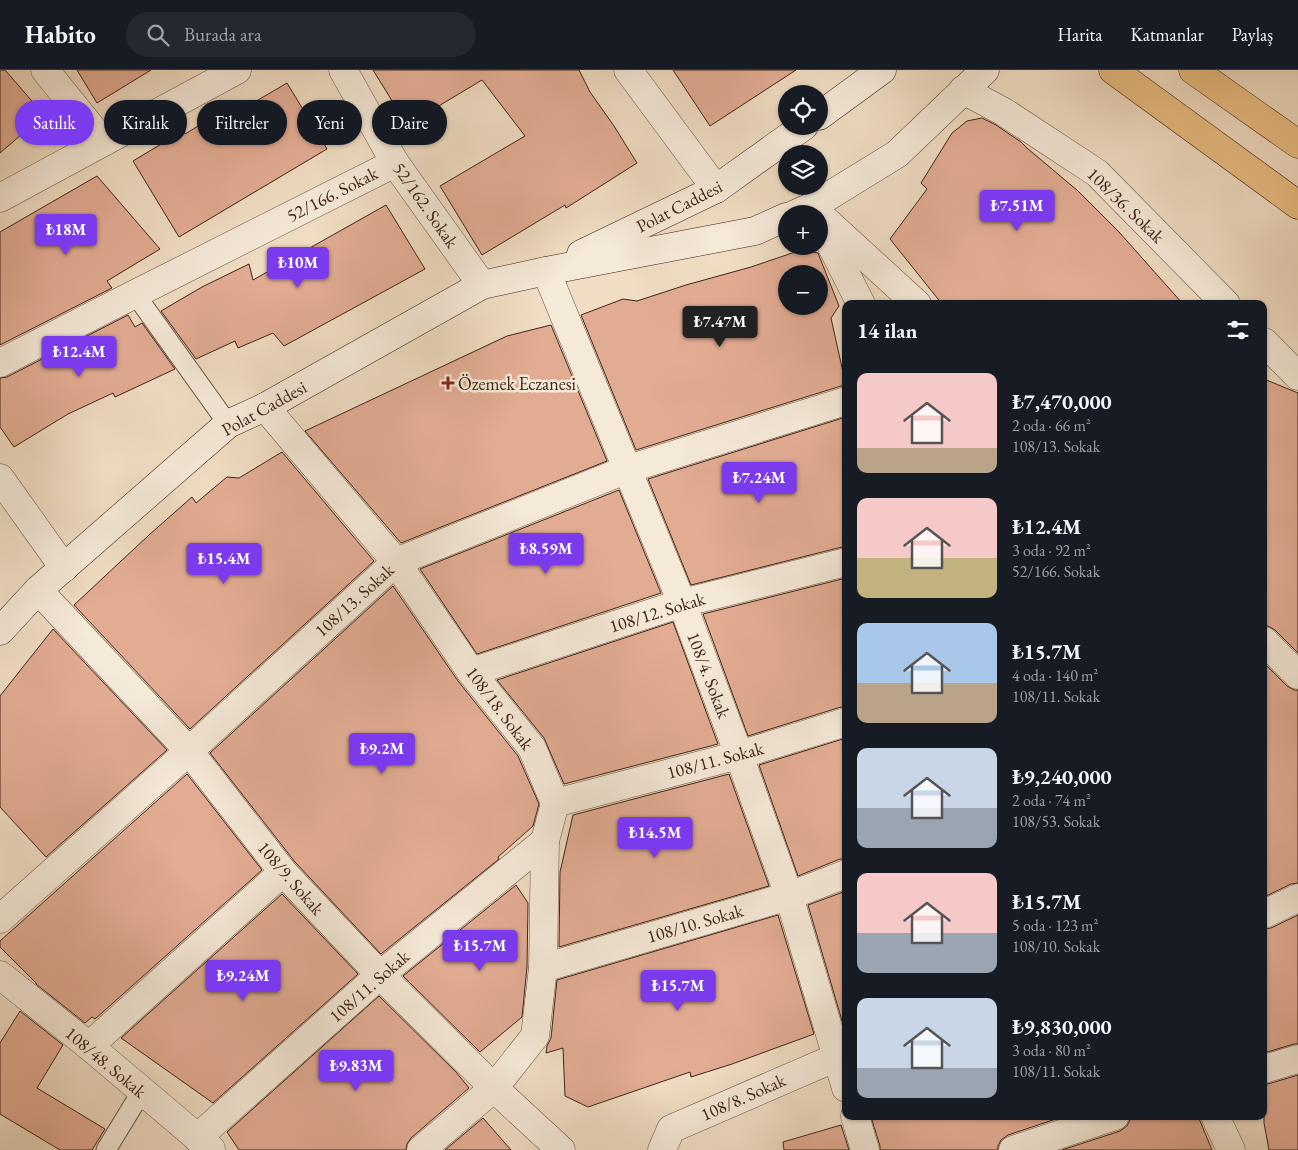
<!DOCTYPE html>
<html lang="tr">
<head>
<meta charset="utf-8">
<style>
  :root { --surface:#171b24; --page:#242831; --text:#f1f3f6; --muted:#9ea1a6; --line:#363941; --accent:#7c3aed }
  body { margin:0; font-family:"EB Garamond",serif; background:var(--page); color:var(--text); height:100vh; display:flex; flex-direction:column; font-size:19px; white-space:nowrap }
  * { box-sizing:border-box; margin:0 }
  p { font-size:16px; color:var(--muted) }
  .icon { flex:none; width:28px; height:28px; fill:none; stroke:currentColor; stroke-width:2; stroke-linecap:round; stroke-linejoin:round }
  .map { position:relative; flex:1; overflow:hidden }
  .sheet { position:absolute; left:842px; top:230px; width:425px; height:820px; display:flex; flex-direction:column; background:var(--surface); border-radius:10px; box-shadow:0 1px 4px #0004 }
  .sheet>* { flex:none }
  .hud { position:absolute; left:15px; top:30px; width:475px; height:45px; display:flex; gap:10px }
  .tools { position:absolute; left:778px; top:15px; display:grid; gap:10px }
  .tools a { display:grid; place-items:center; width:50px; height:50px; border-radius:50%; background:var(--surface); box-shadow:0 1px 4px #0004; font-size:25px }
  .price { position:absolute; translate:-50% -42px; padding:0 11px; border-radius:5px; background:var(--accent); color:#fff; font-size:16px; line-height:32px; filter:drop-shadow(0 1px 2px #0008) }
  .price::after { content:''; position:absolute; left:50%; top:30px; width:15px; height:11px; margin-left:-8px; background:inherit; clip-path:polygon(0 0,100% 0,50% 100%) }
  .price.active { background:#222; color:#fff }
  ul { padding:0; list-style:none }
  li { display:flex; align-items:center; gap:15px; height:125px; padding:0 15px }
  li span { display:grid; place-items:center; flex:none; width:140px; height:100px; border-radius:10px; color:#555 }
  li>.icon { margin-inline-start:auto }
  span .icon { width:60px; height:60px; fill:#fffc; stroke-width:1 }
  li b { font-size:21px }
  h2 { display:flex; justify-content:space-between; align-items:center; height:60px; padding:0 15px; font-size:21px }
  .pill { padding:0 18px; border-radius:22px; background:var(--surface); box-shadow:0 1px 4px #0004; font-size:18px; line-height:45px }
  .pill.active { background:var(--accent); color:#fff }
  header { display:flex; align-items:center; gap:30px; box-sizing:border-box; height:70px; padding:0 25px; background:var(--surface); border-bottom:1px solid var(--line) }
  header strong { font-size:24px }
  nav { display:flex; gap:28px; margin-inline-start:auto; font-size:18px }
  .search { width:350px; height:45px; background:var(--page); display:flex; align-items:center; gap:12px; box-sizing:border-box; padding:0 18px; border-radius:28px; color:var(--muted); font-size:19px }
  .map>svg:first-child { display:block }
</style>
</head>
<body>
<header>
<strong>Habito</strong>
<div class="search"><svg class="icon" aria-label="search" viewBox="0 0 24 24"><circle cx="10" cy="10" r="6"/><path d="M15 15l6 6"/></svg>Burada ara</div>
<nav><a>Harita</a><a>Katmanlar</a><a>Paylaş</a></nav>
</header>
<div class="map">
<svg width="1298" height="1080" viewBox="0 0 1298 1080">
  <rect width="100%" height="100%" fill="#f0ddc3"/>
  <filter id="stains"><feTurbulence type="fractalNoise" baseFrequency=".004" numOctaves="4"/><feColorMatrix values="0 0 0 0 .2 0 0 0 0 .09 0 0 0 0 .02 0 0 0 .5 -.17"/></filter>
  <radialGradient id="worn" r=".72"><stop offset=".6" stop-color="#630" stop-opacity="0"/><stop offset="1" stop-color="#630" stop-opacity=".3"/></radialGradient>
  <g fill="#e2ac93" stroke="#3f2417" fill-rule="evenodd">
    <path d="M0,0h5l39,45 -44,38z"/>
    <path d="M77,0h74l-54,33z"/>
    <path d="M373,0h206l11,22 24,34 23,37 -71,45 -1,-3 -83,50 -42,-69 85,-50 -43,-56 -75,45z"/>
    <path d="M673,0h123l-86,56z"/>
    <path d="M287,13l40,66 -148,88 -46,-76 50,-30 2,3 51,-31 5,7z"/>
    <path d="M982,48l14,7 25,17 6,6 51,43 41,41 64,72h-241l-52,-65 37,-50 -6,-6 31,-50 15,-12z"/>
    <path d="M97,106l63,73 -53,32 5,7 -112,57v-113z"/>
    <path d="M386,135l39,64 -141,77 -11,-13 -35,15 -3,-7 -39,18 -35,-48 41,-24 47,-23 4,16z"/>
    <path d="M801,180l17,3 21,53 -8,12 15,68h-5l-205,64 -55,-135 42,-16 14,2 49,-16 65,-18zM786,204h33v32h-33z"/>
    <path d="M128,245l7,12 7,-4 33,46 -60,28 -2,-4 -45,21 -54,33 -14,-20v-49l7,-1z"/>
    <path d="M551,255l56,136 -206,82 -96,-112 202,-95z"/>
    <path d="M1264,309l34,14v260l-23,-23 -7,-4h-4z"/>
    <path d="M846,347v130h-4l-151,38 -43,-106z"/>
    <path d="M282,382l92,109 -184,168 -116,-124 75,-70 43,-38 4,6 31,-26 12,1z"/>
    <path d="M619,420l42,103 -184,61 -57,-85z"/>
    <path d="M846,508v129h-5l-93,29 -45,-122z"/>
    <path d="M393,516l65,95 60,75 21,48 -6,22 -35,31 1,2 -118,95 -86,-92 -85,-109z"/>
    <path d="M673,552l45,122 -154,40 -20,-46 -47,-58z"/>
    <path d="M53,559l114,121 -121,107 -46,-50v-111z"/>
    <path d="M1264,593l23,23 7,4h4v193l-7,1 -27,13z"/>
    <path d="M846,668v121h-6l-42,17 -39,-111z"/>
    <path d="M187,704l75,96 -167,149 -3,-2 -7,6 -49,-39v-1l-36,-36v-6z"/>
    <path d="M729,704l40,112 -210,61 1,-75 13,-57z"/>
    <path d="M516,815l12,18 -1,64 -5,50 -42,35 -77,-76z"/>
    <path d="M846,821v132l-3,1 -35,-119z"/>
    <path d="M282,824l76,80 -145,129 -92,-65z"/>
    <path d="M778,845l36,119 -82,30 -41,13 -1,-5 -102,35 -23,-11 -2,-48 -17,5 1,-7 4,-8 6,-58z"/>
    <path d="M1298,845v129h-4l-30,9v-124l7,-1z"/>
    <path d="M379,926l77,76 13,16 -58,50 -4,6 -1,6h-167l-12,-18z"/>
    <path d="M20,941l43,34 -26,43 68,41 -13,21h-32l-60,-36v-71z"/>
    <path d="M1298,1005v75h-29l-5,-27v-39h4z"/>
    <path d="M873,1046h192l-57,19 -7,5 -3,6v4h-118v-4l-9,-29z"/>
    <path d="M1130,1046h68l14,34h-150l58,-19 7,-5 3,-6z"/>
    <path d="M483,1048l28,32h-66z"/>
    <path d="M841,1055l8,25h-65l-1,-8z"/>
  </g>
  <g fill="none" stroke-linecap="round" stroke-linejoin="round">
    <defs>
      <g id="service">
        <path d="M135,224l93,130"/>
        <path d="M106,1080l36,-59"/>
      </g>
      <g id="minor">
        <path d="M45,0l58,72"/>
        <path d="M343,0l52,93 87,122"/>
        <path d="M628,0l88,119"/>
        <path d="M963,20l41,22 93,61 129,131"/>
        <path d="M0,128l237,-128"/>
        <path d="M811,137l106,97"/>
        <path d="M820,153l41,81"/>
        <path d="M546,201l136,332 57,152 50,141 57,192"/>
        <path d="M1264,272l34,34"/>
        <path d="M0,293l135,-69 260,-131"/>
        <path d="M265,337l131,155 75,110 61,76 23,55 -10,38 -2,127 -8,68 -41,52 -73,62"/>
        <path d="M0,408l64,90"/>
        <path d="M38,520l151,161 94,121 97,103 114,113 67,62"/>
        <path d="M1264,571l34,34"/>
        <path d="M471,602l211,-69 164,-41"/>
        <path d="M555,733l184,-48 107,-33"/>
        <path d="M1264,844l34,-16"/>
        <path d="M0,849l189,-168 207,-189 232,-93 218,-68"/>
        <path d="M543,898l246,-72 57,-22"/>
        <path d="M0,905l89,71 122,103"/>
        <path d="M89,976l194,-174"/>
        <path d="M1264,999l34,-10"/>
        <path d="M855,1046l10,34"/>
        <path d="M1215,1046l16,34"/>
        <path d="M197,1068l183,-163 165,-134"/>
        <path d="M662,1080l9,-21 166,-72 9,-3"/>
        <path d="M1013,1080l102,-34"/>
      </g>
      <g id="secondary">
        <path d="M819,46l63,-46"/>
        <path d="M795,144l16,-7 86,-53 88,-84"/>
        <path d="M581,184l135,-65 88,-63"/>
        <path d="M0,561l38,-41 190,-166 37,-17 217,-122 64,-14 209,-40 31,-14"/>
      </g>
      <g id="primary">
        <path d="M1113,0l185,135"/>
        <path d="M1193,0l105,74"/>
      </g>
    </defs>
    <use href="#service" stroke="#6b5242" stroke-width="21"/>
    <use href="#minor" stroke="#6b5242" stroke-width="29"/>
    <use href="#secondary" stroke="#3f2417" stroke-width="29"/>
    <use href="#primary" stroke="#3f2417" stroke-width="29"/>
    <use href="#service" stroke="#f5e9d8" stroke-width="19"/>
    <use href="#minor" stroke="#f5e9d8" stroke-width="28"/>
    <use href="#secondary" stroke="#f5e9d8" stroke-width="28"/>
    <use href="#primary" stroke="#e8be82" stroke-width="28"/>
  </g>
  <path fill="#8f2418" stroke="#f5e9d8" stroke-width="2" d="M445.5 305.5h5v5h5v5h-5v5h-5v-5h-5v-5h5z"/>
  <g text-anchor="middle" dominant-baseline="central" stroke-width="5" stroke-linejoin="round" paint-order="stroke">
    <g font-size="18" fill="#3f2417" stroke="#f5e9d8">
      <text transform="translate(332 124) rotate(-27)">52/166. Sokak</text>
      <text transform="translate(426 135) rotate(55)">52/162. Sokak</text>
      <text transform="translate(1126 135) rotate(44)">108/36. Sokak</text>
      <text transform="translate(679 136) rotate(-27)">Polat Caddesi</text>
      <text transform="translate(264 338) rotate(-29)">Polat Caddesi</text>
      <text transform="translate(354 530) rotate(-42)">108/13. Sokak</text>
      <text transform="translate(657 542) rotate(-17)">108/12. Sokak</text>
      <text transform="translate(709 605) rotate(69)">108/4. Sokak</text>
      <text transform="translate(500 638) rotate(53)">108/18. Sokak</text>
      <text transform="translate(715 690) rotate(-15)">108/11. Sokak</text>
      <text transform="translate(291 808) rotate(49)">108/9. Sokak</text>
      <text transform="translate(695 853) rotate(-16)">108/10. Sokak</text>
      <text transform="translate(369 916) rotate(-41)">108/11. Sokak</text>
      <text transform="translate(106 992) rotate(40)">108/48. Sokak</text>
      <text transform="translate(743 1027) rotate(-24)">108/8. Sokak</text>
    </g>
    <g font-size="18" fill="#3f2417" stroke="#f5e9d8" text-anchor="start">
      <text x="458" y="313">Özemek Eczanesi</text>
    </g>
  </g>
  <rect width="100%" height="100%" filter="url(#stains)"/>
  <rect width="100%" height="100%" fill="url(#worn)"/>
</svg>
<div class="tools">
<a><svg class="icon" aria-label="locate" viewBox="0 0 24 24"><circle cx="12" cy="12" r="6"/><path d="M12 2v4M12 18v4M2 12h4M18 12h4"/></svg></a>
<a><svg class="icon" aria-label="layers" viewBox="0 0 24 24"><path d="M12 4l9 5-9 5-9-5zM3 14l9 5 9-5"/></svg></a>
<a>+</a>
<a>−</a>
</div>
<b class="price" style="left:1017px;top:162px">₺7.51M</b>
<b class="price" style="left:66px;top:186px">₺18M</b>
<b class="price" style="left:298px;top:219px">₺10M</b>
<b class="price active" style="left:720px;top:278px">₺7.47M</b>
<b class="price" style="left:79px;top:308px">₺12.4M</b>
<b class="price" style="left:759px;top:434px">₺7.24M</b>
<b class="price" style="left:546px;top:505px">₺8.59M</b>
<b class="price" style="left:224px;top:515px">₺15.4M</b>
<b class="price" style="left:382px;top:705px">₺9.2M</b>
<b class="price" style="left:655px;top:789px">₺14.5M</b>
<b class="price" style="left:480px;top:902px">₺15.7M</b>
<b class="price" style="left:243px;top:932px">₺9.24M</b>
<b class="price" style="left:678px;top:942px">₺15.7M</b>
<b class="price" style="left:356px;top:1022px">₺9.83M</b>
<div class="hud">
<a class="pill active">Satılık</a>
<a class="pill">Kiralık</a>
<a class="pill">Filtreler</a>
<a class="pill">Yeni</a>
<a class="pill">Daire</a>
</div>
<section class="sheet">
<h2>14 ilan<svg class="icon" aria-label="filters" viewBox="0 0 24 24"><path d="M4 7h16M4 17h16"/><circle cx="9" cy="7" r="2"/><circle cx="15" cy="17" r="2"/></svg></h2>
<ul>
<li><span style="background:linear-gradient(#f6c9c9 75%,#b9a48a 0)"><svg class="icon" aria-label="home" viewBox="0 0 24 24"><path d="M3 11l9-7 9 7M6 9v11h12V9"/></svg></span><div><b>₺7,470,000</b><p>2 oda · 66 m²</p><p>108/13. Sokak</p></div></li>
<li><span style="background:linear-gradient(#f6c9c9 60%,#c2b280 0)"><svg class="icon" aria-label="home" viewBox="0 0 24 24"><path d="M3 11l9-7 9 7M6 9v11h12V9"/></svg></span><div><b>₺12.4M</b><p>3 oda · 92 m²</p><p>52/166. Sokak</p></div></li>
<li><span style="background:linear-gradient(#a9c7e8 60%,#b9a48a 0)"><svg class="icon" aria-label="home" viewBox="0 0 24 24"><path d="M3 11l9-7 9 7M6 9v11h12V9"/></svg></span><div><b>₺15.7M</b><p>4 oda · 140 m²</p><p>108/11. Sokak</p></div></li>
<li><span style="background:linear-gradient(#c9d6e8 60%,#9aa5b1 0)"><svg class="icon" aria-label="home" viewBox="0 0 24 24"><path d="M3 11l9-7 9 7M6 9v11h12V9"/></svg></span><div><b>₺9,240,000</b><p>2 oda · 74 m²</p><p>108/53. Sokak</p></div></li>
<li><span style="background:linear-gradient(#f6c9c9 60%,#9aa5b1 0)"><svg class="icon" aria-label="home" viewBox="0 0 24 24"><path d="M3 11l9-7 9 7M6 9v11h12V9"/></svg></span><div><b>₺15.7M</b><p>5 oda · 123 m²</p><p>108/10. Sokak</p></div></li>
<li><span style="background:linear-gradient(#c9d6e8 70%,#9aa5b1 0)"><svg class="icon" aria-label="home" viewBox="0 0 24 24"><path d="M3 11l9-7 9 7M6 9v11h12V9"/></svg></span><div><b>₺9,830,000</b><p>3 oda · 80 m²</p><p>108/11. Sokak</p></div></li>
</ul>
</section>
</div>
</body>
</html>
